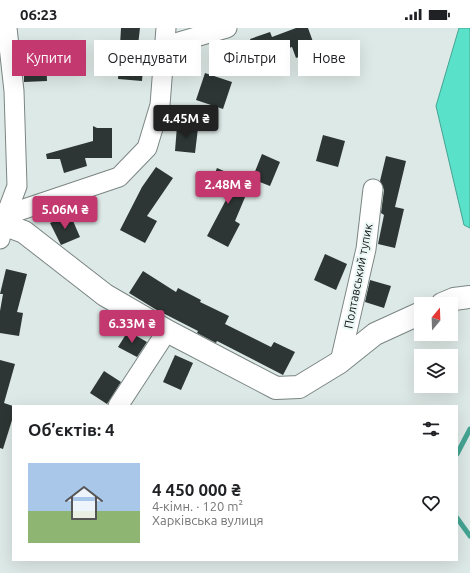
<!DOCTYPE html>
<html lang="uk">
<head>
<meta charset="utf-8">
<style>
  :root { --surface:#fff; --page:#f2f2f2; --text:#202124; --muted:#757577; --accent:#c3386f }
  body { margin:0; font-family:Ubuntu,sans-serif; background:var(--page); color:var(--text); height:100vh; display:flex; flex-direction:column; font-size:15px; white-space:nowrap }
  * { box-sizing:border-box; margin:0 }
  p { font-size:13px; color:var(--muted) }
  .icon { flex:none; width:22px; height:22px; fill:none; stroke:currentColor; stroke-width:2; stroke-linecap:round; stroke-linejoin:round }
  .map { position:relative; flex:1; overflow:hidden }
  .panel { position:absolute; left:12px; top:377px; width:446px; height:156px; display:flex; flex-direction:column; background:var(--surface); border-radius:0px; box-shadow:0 4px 16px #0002 }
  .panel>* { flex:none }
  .guide { position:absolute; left:12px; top:12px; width:446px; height:36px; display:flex; gap:8px }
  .needle { width:26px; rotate:19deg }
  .buttons { position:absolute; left:414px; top:269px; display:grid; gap:8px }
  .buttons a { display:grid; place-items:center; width:44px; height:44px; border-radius:0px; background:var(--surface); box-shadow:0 4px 16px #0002; font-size:20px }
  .price { position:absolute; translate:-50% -34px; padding:0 9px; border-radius:4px; background:var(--accent); color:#fff; font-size:13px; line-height:26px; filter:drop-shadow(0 1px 2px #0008) }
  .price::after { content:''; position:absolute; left:50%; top:24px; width:12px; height:9px; margin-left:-6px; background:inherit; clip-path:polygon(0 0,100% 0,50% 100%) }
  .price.active { background:#222; color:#fff }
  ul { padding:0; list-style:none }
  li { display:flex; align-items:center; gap:12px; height:100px; padding:0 16px }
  li span { display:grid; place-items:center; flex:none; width:112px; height:80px; border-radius:0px; color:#555 }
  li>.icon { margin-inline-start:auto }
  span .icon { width:48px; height:48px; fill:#fffc; stroke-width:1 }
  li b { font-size:17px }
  h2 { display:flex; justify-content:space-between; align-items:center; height:48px; padding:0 16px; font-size:17px }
  .pill { padding:0 14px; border-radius:0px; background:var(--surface); box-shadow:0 4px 16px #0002; font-size:14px; line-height:36px }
  .pill.active { background:var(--accent); color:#fff }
  .status { display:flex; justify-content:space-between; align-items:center; height:28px; padding:0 20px; background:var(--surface); direction:ltr }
  .status svg { height:11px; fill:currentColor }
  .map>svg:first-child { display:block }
</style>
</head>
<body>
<div class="status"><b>06:23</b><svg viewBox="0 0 49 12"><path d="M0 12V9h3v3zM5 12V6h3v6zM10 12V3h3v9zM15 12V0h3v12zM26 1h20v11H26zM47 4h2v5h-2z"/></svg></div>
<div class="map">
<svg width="470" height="545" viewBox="0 0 470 545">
  <rect width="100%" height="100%" fill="#dde9e6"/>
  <path fill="#5ae1ca" stroke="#44a493" d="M459,0h11v200l-6,-3 -28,-119z"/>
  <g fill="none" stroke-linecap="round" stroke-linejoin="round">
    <g stroke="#44a493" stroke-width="5">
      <path d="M457,426l13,-25"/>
      <path d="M457,490l13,18"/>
    </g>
  </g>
  <g fill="#2d3634">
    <path d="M121,0h19l-3,26 7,1 -2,26 -24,-2z"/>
    <path d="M296,0h12l8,22 -20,8 -4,-11 -35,12 -7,-20 20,-7 2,5z"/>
    <path d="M24,26h22l1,27 -23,1z"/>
    <path d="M205,45l27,9 -9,27 -27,-9z"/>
    <path d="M93,98l4,2h15v30h-27l2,8 -23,7 -4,-14h-13l-1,-5 47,-13z"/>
    <path d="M177,98l21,2 -3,25 -20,-2z"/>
    <path d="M323,107l22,6 -7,26 -22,-6z"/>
    <path d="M262,126l18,8 -10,24 -18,-7z"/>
    <path d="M386,128l20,5 -11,46 9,2 -9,39 -17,-4 6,-29 -3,-2 3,-23 -4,-9z"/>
    <path d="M156,139l17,11 -26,38 10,5 -12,22 -25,-13 22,-43z"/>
    <path d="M217,140l34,15 -16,38 5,3 -12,23 -21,-11 20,-38 -19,-8z"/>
    <path d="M70,186l10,23 -19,8 -11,-22z"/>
    <path d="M325,226l22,10 -11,26 -22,-10z"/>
    <path d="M6,241l21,5 -10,38 6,1 -4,23 -19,-3v-22l3,-17h-3z"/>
    <path d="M143,243l33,21 2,-4 23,12 -1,2 29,14 -4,8 46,23 3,-5 21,10 -12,23 -66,-34 -1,2 -19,-10 1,-2 -43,-22 -26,-16z"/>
    <path d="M370,252l21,6 -7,22 -19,-6z"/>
    <path d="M128,303l19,11 -10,15 -19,-10z"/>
    <path d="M175,327l18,8 -12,27 -18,-8z"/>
    <path d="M0,332l15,4 -11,39 9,3v11l-10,32 -3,-1z"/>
    <path d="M104,343l17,11 -14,22 -17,-11z"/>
  </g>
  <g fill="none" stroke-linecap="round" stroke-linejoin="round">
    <defs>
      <g id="minor">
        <path d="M165,18l62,-18"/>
        <path d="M3,195l15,-12 101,-34 28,-29 13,-43 6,-77"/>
        <path d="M0,211l3,-16 14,-37 -3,-95 -7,-63"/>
        <path d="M340,334l26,-113 7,-60"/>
        <path d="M118,378l49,-75"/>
      </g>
      <g id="tertiary">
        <path d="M0,195l24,9 81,63 62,36 109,57 23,-1 41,-25 35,-28 46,-21"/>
        <path d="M442,276l12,-5 16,-2"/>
      </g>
    </defs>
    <use href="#minor" stroke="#7b8683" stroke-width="21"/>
    <use href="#tertiary" stroke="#7b8683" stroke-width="24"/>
    <use href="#minor" stroke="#fff" stroke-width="19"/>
    <use href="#tertiary" stroke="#fff" stroke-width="22"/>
  </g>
  <g text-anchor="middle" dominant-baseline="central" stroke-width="4" stroke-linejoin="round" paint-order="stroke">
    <g font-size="12" fill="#101413" stroke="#eaf6f3">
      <text transform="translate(358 248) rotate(-79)">Полтавський тупик</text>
    </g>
  </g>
</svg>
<div class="buttons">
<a><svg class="needle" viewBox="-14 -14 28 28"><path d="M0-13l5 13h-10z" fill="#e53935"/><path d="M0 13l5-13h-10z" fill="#757577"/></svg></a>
<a><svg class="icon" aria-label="layers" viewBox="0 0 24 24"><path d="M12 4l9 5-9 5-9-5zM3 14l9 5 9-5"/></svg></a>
</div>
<b class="price active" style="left:186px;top:111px">4.45M ₴</b>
<b class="price" style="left:228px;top:177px">2.48M ₴</b>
<b class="price" style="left:65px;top:202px">5.06M ₴</b>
<b class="price" style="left:132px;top:316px">6.33M ₴</b>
<div class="guide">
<a class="pill active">Купити</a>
<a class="pill">Орендувати</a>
<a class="pill">Фільтри</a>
<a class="pill">Нове</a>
</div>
<section class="panel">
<h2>Об’єктів: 4<svg class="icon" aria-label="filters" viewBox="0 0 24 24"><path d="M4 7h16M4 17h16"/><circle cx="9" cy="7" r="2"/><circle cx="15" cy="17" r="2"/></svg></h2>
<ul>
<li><span style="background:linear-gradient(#a9c7e8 60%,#8fb573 0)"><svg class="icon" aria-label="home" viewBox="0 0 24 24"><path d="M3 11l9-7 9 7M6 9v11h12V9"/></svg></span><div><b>4 450 000 ₴</b><p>4-кімн. · 120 m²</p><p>Харківська вулиця</p></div><svg class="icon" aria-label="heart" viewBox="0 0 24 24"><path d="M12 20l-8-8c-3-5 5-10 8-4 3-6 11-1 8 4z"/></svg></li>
</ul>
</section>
</div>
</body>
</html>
